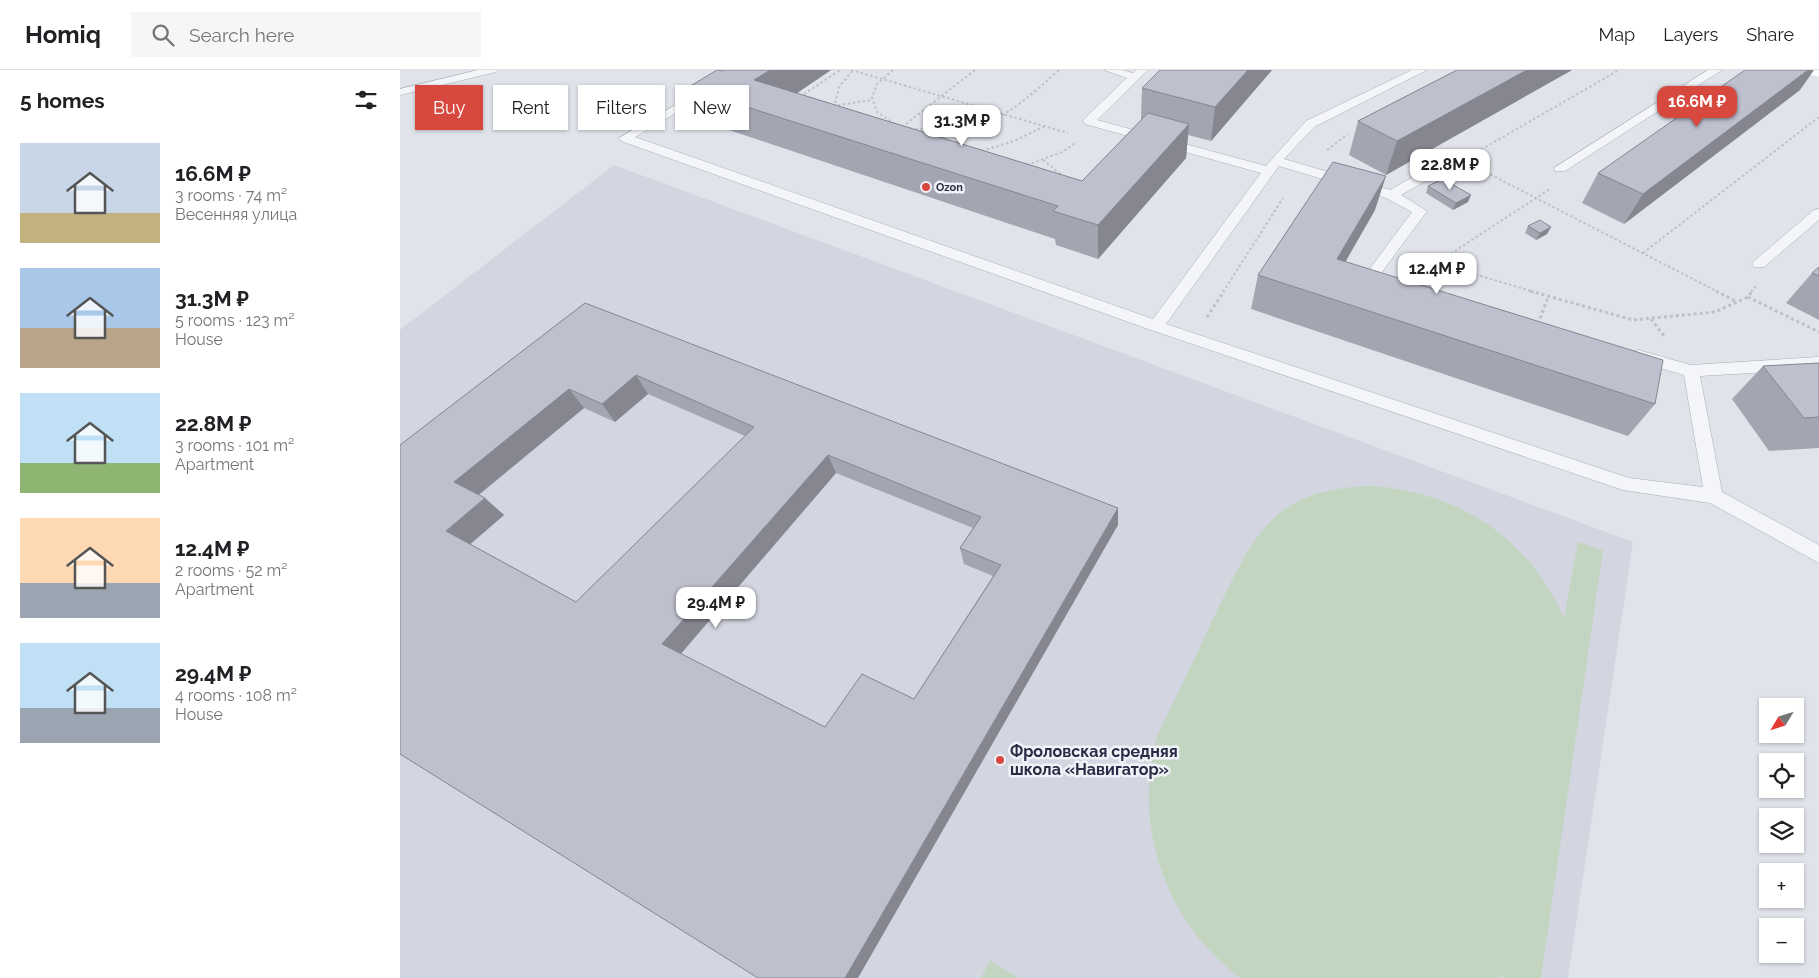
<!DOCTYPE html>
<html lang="en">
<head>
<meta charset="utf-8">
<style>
  :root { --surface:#fff; --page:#f6f6f6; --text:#202124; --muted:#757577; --line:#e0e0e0; --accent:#d7493e }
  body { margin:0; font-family:Raleway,sans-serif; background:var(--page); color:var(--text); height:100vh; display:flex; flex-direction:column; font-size:19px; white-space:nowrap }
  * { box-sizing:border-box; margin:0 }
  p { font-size:16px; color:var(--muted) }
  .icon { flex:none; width:28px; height:28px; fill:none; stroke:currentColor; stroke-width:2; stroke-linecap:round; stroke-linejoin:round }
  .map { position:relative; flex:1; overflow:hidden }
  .panel { display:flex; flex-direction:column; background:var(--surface); width:400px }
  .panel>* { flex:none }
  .top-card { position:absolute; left:15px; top:15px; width:475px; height:45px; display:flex; gap:10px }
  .needle { width:32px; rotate:232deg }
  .tools { position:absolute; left:1359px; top:628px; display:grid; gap:10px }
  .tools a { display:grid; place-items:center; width:45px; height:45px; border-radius:0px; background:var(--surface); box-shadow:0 1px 4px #0004; font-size:25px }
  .price { position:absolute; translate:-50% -42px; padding:0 11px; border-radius:10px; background:#fff; color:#222; font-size:16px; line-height:32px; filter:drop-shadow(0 1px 2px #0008) }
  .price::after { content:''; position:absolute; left:50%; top:30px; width:15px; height:11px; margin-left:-8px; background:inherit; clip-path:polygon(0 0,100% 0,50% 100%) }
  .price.active { background:var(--accent); color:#fff }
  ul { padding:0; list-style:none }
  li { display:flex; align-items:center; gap:15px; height:125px; padding:0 20px }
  li span { display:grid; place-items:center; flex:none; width:140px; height:100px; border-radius:0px; color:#555 }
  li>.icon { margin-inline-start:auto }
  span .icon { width:60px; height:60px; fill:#fffc; stroke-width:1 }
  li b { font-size:21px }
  h2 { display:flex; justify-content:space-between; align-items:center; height:60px; padding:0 20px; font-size:21px }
  .pill { padding:0 18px; border-radius:0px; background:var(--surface); box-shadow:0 1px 4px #0004; font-size:18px; line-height:45px }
  .pill.active { background:var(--accent); color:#fff }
  header { display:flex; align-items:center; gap:30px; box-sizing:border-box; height:70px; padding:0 25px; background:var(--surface); border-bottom:1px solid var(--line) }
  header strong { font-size:24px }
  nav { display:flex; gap:28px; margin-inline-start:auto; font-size:18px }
  .search { width:350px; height:45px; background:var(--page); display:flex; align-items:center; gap:12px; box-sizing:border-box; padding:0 18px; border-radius:0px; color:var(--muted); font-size:19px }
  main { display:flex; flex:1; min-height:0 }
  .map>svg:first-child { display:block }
</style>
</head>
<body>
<header>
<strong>Homiq</strong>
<div class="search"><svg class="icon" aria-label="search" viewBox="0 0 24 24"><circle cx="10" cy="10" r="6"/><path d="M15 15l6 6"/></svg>Search here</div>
<nav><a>Map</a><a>Layers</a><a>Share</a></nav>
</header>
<main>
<section class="panel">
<h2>5 homes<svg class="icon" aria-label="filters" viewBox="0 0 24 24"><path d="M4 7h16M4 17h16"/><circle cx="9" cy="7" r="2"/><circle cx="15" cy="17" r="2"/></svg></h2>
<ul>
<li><span style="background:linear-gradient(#c9d6e8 70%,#c2b280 0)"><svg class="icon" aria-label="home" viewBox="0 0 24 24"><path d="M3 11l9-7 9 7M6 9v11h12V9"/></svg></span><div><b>16.6M ₽</b><p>3 rooms · 74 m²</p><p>Весенняя улица</p></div></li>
<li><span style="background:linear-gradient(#a9c7e8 60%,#b9a48a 0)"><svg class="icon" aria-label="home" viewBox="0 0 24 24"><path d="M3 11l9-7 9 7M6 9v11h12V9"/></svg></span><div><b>31.3M ₽</b><p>5 rooms · 123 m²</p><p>House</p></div></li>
<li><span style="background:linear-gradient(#bfe0f5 70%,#8fb573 0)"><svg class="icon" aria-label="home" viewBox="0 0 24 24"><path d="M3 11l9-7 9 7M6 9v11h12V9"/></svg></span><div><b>22.8M ₽</b><p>3 rooms · 101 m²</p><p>Apartment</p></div></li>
<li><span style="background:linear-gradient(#ffd9b3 65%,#9aa5b1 0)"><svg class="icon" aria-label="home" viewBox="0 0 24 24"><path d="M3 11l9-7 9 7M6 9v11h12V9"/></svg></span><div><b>12.4M ₽</b><p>2 rooms · 52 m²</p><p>Apartment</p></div></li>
<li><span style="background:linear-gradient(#bfe0f5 65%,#9aa5b1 0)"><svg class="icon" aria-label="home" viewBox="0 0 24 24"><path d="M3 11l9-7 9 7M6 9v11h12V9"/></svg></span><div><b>29.4M ₽</b><p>4 rooms · 108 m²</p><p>House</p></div></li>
</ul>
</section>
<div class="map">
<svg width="1419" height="908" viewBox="0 0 1419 908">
  <rect width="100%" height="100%" fill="#e1e3eb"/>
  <path fill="#d3d5e0" d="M214,95l1019,377 -65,436h-1168v-648z"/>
  <g fill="#c2d5c1">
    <path d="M975,416c86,8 154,52 189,132l14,-76 25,8 -62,428h-38v-5l-4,5h-259c-75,-56 -109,-155 -82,-244 19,-39 38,-78 56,-117 40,-82 58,-130 161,-131z"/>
    <path d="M590,890l29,18h-38z"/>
  </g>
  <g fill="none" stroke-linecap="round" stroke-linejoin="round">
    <defs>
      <g id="lane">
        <path d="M78,0h20l-2,2 -96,23v-6z"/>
        <path d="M335,0h14l-114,67 518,182 108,-146 -176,-49 -2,-3 2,-3 42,-40 -23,-8h18l11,3 3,-3h12l-51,50 169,46 40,-45 106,-51h15l-113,57 -30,32 106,31 49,-28h10l1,3 -1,3 -48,27 26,16 -48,65 12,4 2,3 -2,3c-8,3 -23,-1 -28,-8l49,-66 -26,-14 -107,-32 -113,158 463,154 74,9 -19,-112 -52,-15 -2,-4 2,-4 6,-2 53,15 128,-8v12l-119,7 22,116 97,53v18l-109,-60 -87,-13 -472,-160 -530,-189 -2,-3z"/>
        <path d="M1308,0h14l-157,101h-10l-1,-3z"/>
        <path d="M1419,139v11l-55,47h-10l-2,-3 2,-3 60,-51z"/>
      </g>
    </defs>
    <use href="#lane" stroke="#aaacb9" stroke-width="1"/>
    <g stroke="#bfc1c9" stroke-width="2" stroke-dasharray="2.5 2.5" stroke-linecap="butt">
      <path d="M451,0l217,63"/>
      <path d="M493,0l-16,14 -5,14 5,14 18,12"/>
      <path d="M400,27l40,-27"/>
      <path d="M433,36l39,-6"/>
      <path d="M434,38l5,-21 14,-17"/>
      <path d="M502,57l73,-57"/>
      <path d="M510,58c72,11 99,-13 149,-58"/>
      <path d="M927,80l21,-16"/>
      <path d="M582,81l32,-10 31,-15"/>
      <path d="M1068,87l151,-87"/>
      <path d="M643,90l20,16"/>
      <path d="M1068,93l250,129"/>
      <path d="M627,95l35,-13 15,-10"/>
      <path d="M1243,183l176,-136"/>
      <path d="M1018,187l116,35"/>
      <path d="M1038,192l112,-73"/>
      <path d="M823,222l60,-94"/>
      <path d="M1351,222l5,-6"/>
    </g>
    <g stroke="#bfc1c9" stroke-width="3" stroke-dasharray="3 3" stroke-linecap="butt">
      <path d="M1130,221l103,29 82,-8 33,-15 4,-6"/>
      <path d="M1316,221l21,11"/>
      <path d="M1348,227l71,35"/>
      <path d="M807,247l17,-26"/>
      <path d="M1251,249l14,18"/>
      <path d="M1138,254l10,-27"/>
    </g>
    <use href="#lane" fill="#f4f5f8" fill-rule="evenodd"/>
    <path fill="#fff" fill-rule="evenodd" d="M1405,0h14v7l-12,-4z"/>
  </g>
  <g fill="#a3a5b1" fill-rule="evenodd">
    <path d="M324,0h107l-34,23 285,88 59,-61 1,-32 18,-18h112l-61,71 -23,-6 -2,23 -88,101 -42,-14 -1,-6 -353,-118 -15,-33z"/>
    <path d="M1057,0h115l-186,105 -37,-20 9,-34z"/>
    <path d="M1400,20l-176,134 -42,-21 16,-30z"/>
    <path d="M1028,116l40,16 -15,8 -27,-17z"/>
    <path d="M975,140l-30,52 310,142 -27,32 -377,-127 7,-34z"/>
    <path d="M1128,156l23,1 -4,7 -11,6 -11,-7z"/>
    <path d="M1419,197v53l-33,-17 26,-30z"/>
    <path d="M185,233l533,222 -360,453 -358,-533zM248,324l97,42 -169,166 -106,-58 34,-29 -25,-20 105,-87 31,14zM436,403l137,55 -13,20 4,16 29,12 -79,123 -89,28 -144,-73z"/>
    <path d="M1419,293v85l-50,3 -37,-52 31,-33z"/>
  </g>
  <g fill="#858690">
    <path d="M370,0h61l-65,44 -12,-34z"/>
    <path d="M848,0h24l-61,71 4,-34z"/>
    <path d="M1127,0h45l-186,105 11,-34z"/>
    <path d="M1408,0h6l-14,20 -176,134 19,-30z"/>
    <path d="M789,54l-3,34 -88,101v-34z"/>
    <path d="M986,106l-11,34 -48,84 10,-35z"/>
    <path d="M1071,125l-3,7 -15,8 3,-7z"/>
    <path d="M1151,157l-4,7 -11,6 4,-7z"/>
    <path d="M236,305l12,19 -33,28 -13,-18z"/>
    <path d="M169,319l15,19 -111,91 -19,-17z"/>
    <path d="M428,385l8,18 -159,185 -15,-14z"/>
    <path d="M85,428l19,17 -37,32 -21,-16z"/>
    <path d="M718,438v17l-260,453h-13z"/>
  </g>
  <g fill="#bec0ce" stroke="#858690" fill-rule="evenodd">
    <path d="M317,0l5,1 2,-1h46l-16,10 328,101 66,-68 41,11 -91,101 -45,-14 5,-5 -371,-118z"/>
    <path d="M760,0h88l-33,37 -73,-19z"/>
    <path d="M1057,0h70l-130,71 -39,-20z"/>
    <path d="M1345,0h63l-165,124 -45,-21z"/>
    <path d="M933,92l53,14 -49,83 326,101 -8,44 -397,-129z"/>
    <path d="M1043,109l28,16 -15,8 -28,-17z"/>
    <path d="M1140,150l11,7 -11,6 -12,-7z"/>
    <path d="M1419,197v9l-7,-3z"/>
    <path d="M185,233l533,205 -273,470h-87l-358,-224v-309zM236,305l118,52 -178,175 -130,-71 39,-33 -31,-16 115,-93 33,15zM428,385l153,62 -21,31 41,17 -87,134 -52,-25 -37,53 -163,-83z"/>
    <path d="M1419,293v54l-15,1 -41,-52z"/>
  </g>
  <g fill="#d7493e" stroke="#f1f2f8" stroke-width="2">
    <circle cx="526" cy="117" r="5"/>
    <circle cx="600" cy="690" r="5"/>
  </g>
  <g text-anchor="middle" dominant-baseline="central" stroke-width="5" stroke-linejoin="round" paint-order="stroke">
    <g font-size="11" font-weight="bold" fill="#282c44" stroke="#f1f2f8" text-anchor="start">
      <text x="536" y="117">Ozon</text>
    </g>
    <g font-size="16" font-weight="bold" fill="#282c44" stroke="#f1f2f8" text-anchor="start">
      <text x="610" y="681">Фроловская средняя<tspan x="610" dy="18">школа «Навигатор»</tspan></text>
    </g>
  </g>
</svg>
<div class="tools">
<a><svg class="needle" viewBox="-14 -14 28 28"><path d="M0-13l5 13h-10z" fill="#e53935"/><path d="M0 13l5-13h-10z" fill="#757577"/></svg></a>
<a><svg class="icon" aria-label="locate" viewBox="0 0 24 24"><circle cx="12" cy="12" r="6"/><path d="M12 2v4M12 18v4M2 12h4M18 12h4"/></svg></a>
<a><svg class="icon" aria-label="layers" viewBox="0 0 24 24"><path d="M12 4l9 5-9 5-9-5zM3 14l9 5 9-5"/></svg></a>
<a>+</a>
<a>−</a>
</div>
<b class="price active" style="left:1297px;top:58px">16.6M ₽</b>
<b class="price" style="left:562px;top:77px">31.3M ₽</b>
<b class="price" style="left:1050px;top:121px">22.8M ₽</b>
<b class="price" style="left:1037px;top:225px">12.4M ₽</b>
<b class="price" style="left:316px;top:559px">29.4M ₽</b>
<div class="top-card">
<a class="pill active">Buy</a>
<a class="pill">Rent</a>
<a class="pill">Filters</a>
<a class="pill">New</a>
</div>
</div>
</main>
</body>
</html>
